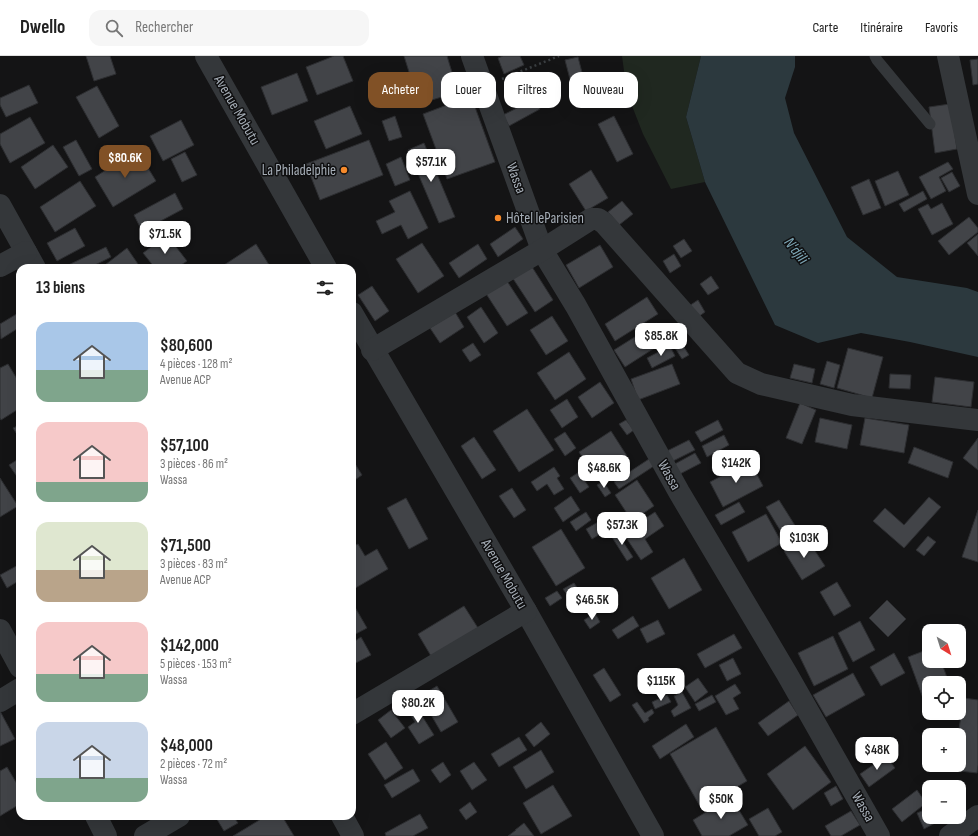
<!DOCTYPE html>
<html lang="fr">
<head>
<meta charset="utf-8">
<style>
  :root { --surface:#fff; --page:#f6f6f6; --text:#222; --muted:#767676; --line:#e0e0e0; --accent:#815126 }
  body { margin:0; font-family:"Sofia Sans Condensed",sans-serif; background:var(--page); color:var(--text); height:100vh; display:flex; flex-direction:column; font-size:15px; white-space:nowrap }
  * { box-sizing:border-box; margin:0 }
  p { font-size:13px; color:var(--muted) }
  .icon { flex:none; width:22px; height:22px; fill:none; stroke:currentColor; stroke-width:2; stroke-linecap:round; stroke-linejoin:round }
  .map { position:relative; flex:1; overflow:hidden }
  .sheet { position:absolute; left:16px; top:208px; width:340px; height:556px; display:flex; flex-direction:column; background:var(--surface); border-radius:12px; box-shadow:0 4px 16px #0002 }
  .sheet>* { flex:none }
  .guide { position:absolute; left:368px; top:16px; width:380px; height:36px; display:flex; gap:8px }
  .needle { width:26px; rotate:142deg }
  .tools { position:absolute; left:922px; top:568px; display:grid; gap:8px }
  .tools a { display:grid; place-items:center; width:44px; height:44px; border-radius:8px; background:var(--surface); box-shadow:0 4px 16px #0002; font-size:20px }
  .price { position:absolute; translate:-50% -34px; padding:0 9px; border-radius:8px; background:#fff; color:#222; font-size:13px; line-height:26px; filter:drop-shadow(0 1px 2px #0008) }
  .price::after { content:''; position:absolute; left:50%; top:24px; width:12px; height:9px; margin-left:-6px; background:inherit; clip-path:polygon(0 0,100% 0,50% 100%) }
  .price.current { background:var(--accent); color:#fff }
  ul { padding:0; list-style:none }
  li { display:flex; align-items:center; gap:12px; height:100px; padding:0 20px }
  li span { display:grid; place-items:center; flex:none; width:112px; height:80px; border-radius:12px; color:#555 }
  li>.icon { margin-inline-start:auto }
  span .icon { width:48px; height:48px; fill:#fffc; stroke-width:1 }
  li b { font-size:17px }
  h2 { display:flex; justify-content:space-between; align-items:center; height:48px; padding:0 20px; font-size:17px }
  .chip { padding:0 14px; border-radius:12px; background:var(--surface); box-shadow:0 4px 16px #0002; font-size:14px; line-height:36px }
  .chip.current { background:var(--accent); color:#fff }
  header { display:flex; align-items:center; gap:24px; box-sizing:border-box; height:56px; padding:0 20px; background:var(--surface); border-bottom:1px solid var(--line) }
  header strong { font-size:19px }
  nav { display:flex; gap:22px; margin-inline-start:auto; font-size:14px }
  .search { width:280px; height:36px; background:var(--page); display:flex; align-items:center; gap:10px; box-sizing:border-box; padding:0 14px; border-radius:12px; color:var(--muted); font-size:15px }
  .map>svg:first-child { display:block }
</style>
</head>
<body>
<header>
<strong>Dwello</strong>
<div class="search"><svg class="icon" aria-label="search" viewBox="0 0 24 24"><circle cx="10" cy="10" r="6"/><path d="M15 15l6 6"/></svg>Rechercher</div>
<nav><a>Carte</a><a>Itinéraire</a><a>Favoris</a></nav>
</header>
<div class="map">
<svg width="978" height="780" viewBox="0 0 978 780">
  <rect width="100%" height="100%" fill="#141415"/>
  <path fill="#202820" d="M622,0h79l-15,61 19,65 -34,7 -28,-55 -16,-41z"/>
  <path fill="#2c393e" d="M701,0h94v11l-10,31 9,35 53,104 50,40 70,11 11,4v65l-68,-15 -49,-9 -43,10 -43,-18 -70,-143 -19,-65z"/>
  <g fill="#424448" stroke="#2d2e31">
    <path d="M86,0h24l6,18 -22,7z"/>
    <path d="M334,0h9l10,25 -36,14 -11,-28z"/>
    <path d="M404,0h43l11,36 -39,12z"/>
    <path d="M503,0h17l4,9 -20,9 -6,-16z"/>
    <path d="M578,1l9,35 -13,3 -9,-35z"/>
    <path d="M978,3v25l-5,1 -3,-25z"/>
    <path d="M297,17l11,28 -36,14 -11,-28z"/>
    <path d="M29,29l9,18 -32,14 -6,-12v-7z"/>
    <path d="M97,30l22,40 -20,12 -23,-41z"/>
    <path d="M471,40l24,66 -48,17 -24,-65z"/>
    <path d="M535,43l5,10 -31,17 -6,-11z"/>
    <path d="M950,48l7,45 -22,4 -6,-46z"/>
    <path d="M350,50l12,28 -36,15 -12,-28z"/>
    <path d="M395,60l7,21 -13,4 -7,-20z"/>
    <path d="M614,60l19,38 -16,8 -19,-38z"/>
    <path d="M30,61l15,26 -35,20 -10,-19v-10z"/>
    <path d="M181,64l13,25 -31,16 -13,-25z"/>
    <path d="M76,84l16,29 -13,7 -16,-29z"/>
    <path d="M369,84l14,35 -63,25 -14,-36z"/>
    <path d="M424,87l31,74 -16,6 -31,-73z"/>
    <path d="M53,89l15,22 -33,22 -14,-22z"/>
    <path d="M137,94l19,31 -43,26 -18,-30z"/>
    <path d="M185,96l12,23 -15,7 -11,-23z"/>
    <path d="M401,101l9,23 -15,6 -9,-22z"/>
    <path d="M948,106l5,7 -14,8 7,14 -15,8 -12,-22z"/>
    <path d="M591,114l17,28 -22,13 -17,-27z"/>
    <path d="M898,115l11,24 -24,11 -10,-25z"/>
    <path d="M952,116l8,14 -11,6 -8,-14z"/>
    <path d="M869,123l12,29 -18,7 -12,-28z"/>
    <path d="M80,125l16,25 -41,26 -15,-25z"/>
    <path d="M410,135l18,37 -20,11 -7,-14 -19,9 -6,-13 19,-9 -6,-11z"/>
    <path d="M923,135l4,8 -23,13 -5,-8z"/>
    <path d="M175,137l8,16 -41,22 -8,-16z"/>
    <path d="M622,145l11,13 -14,11 -11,-13z"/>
    <path d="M942,147l11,21 -21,11 -14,-26 10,-5 3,5z"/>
    <path d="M969,161l9,11v4l-29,23 -11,-14z"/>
    <path d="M515,171l8,12 -25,18 -8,-13z"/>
    <path d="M75,172l10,18 -28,15 -10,-18z"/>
    <path d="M978,178v22l-11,-13z"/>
    <path d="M167,179l20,26 -10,7h-22l-12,-15z"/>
    <path d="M684,183l8,12 -11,7 -8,-12z"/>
    <path d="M422,187l22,33 -26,17 -22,-34z"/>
    <path d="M256,188l15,24h-49l-1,-1z"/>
    <path d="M478,188l9,15 -28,19 -10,-15z"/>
    <path d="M600,189l13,22 -34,21 -13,-23z"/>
    <path d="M106,191l5,10 -22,11h-27z"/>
    <path d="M127,192l11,16 -5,4h-32z"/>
    <path d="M674,198l7,12 -11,7 -7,-12z"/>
    <path d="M527,203l26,41 -18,12 -27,-41z"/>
    <path d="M503,219l25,38 -21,13 -24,-37z"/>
    <path d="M711,220l8,12 -11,7 -8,-11z"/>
    <path d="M372,230l17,25 -14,10 -17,-26z"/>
    <path d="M647,241l11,17 -43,27 -10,-17z"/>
    <path d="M698,244l7,12 -11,8 -8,-12z"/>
    <path d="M481,251l17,26 -14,10 -17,-26z"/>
    <path d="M20,256v15l-19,12 -1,-15z"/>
    <path d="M455,256l9,15 -24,16 -10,-15z"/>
    <path d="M552,260l16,25 -22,14 -16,-25z"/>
    <path d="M657,267l10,17 -42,27 -11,-17z"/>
    <path d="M473,287l8,12 -11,7 -8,-12z"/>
    <path d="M682,288l7,11 -7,4 -7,-11z"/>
    <path d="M670,290l5,10 -23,12 -5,-10z"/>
    <path d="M848,292l35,9 -11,41 -35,-10z"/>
    <path d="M569,296l17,27 -31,21 -18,-27z"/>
    <path d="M827,305l13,4 -6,23 -14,-4z"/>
    <path d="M8,308l12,20v24l-19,12 -1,-2v-50z"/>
    <path d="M672,308l8,20 -42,16 -7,-21z"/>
    <path d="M794,308l21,5 -3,14 -22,-5z"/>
    <path d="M890,318l21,1 -1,14 -21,-1z"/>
    <path d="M935,321l39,5 -3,25 -39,-5z"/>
    <path d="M600,326l14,21 -22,15 -14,-21z"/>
    <path d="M567,343l11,18 -16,11 -12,-18z"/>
    <path d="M800,347l16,7 -14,34 -16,-6z"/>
    <path d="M527,353l27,41 -35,22 -26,-41z"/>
    <path d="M820,362l32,7 -5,24 -32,-7z"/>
    <path d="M865,362l44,7 -5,28 -44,-8z"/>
    <path d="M626,364l8,10 -7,5 -8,-11z"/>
    <path d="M718,364l5,10 -22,12 -6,-10z"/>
    <path d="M20,369v14l-7,-11z"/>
    <path d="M611,375l16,25 -32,21 -16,-25z"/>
    <path d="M565,376l11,16 -11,8 -11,-17z"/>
    <path d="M724,379l5,10 -22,12 -5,-11z"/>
    <path d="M474,381l22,33 -14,9 -21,-33z"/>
    <path d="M978,382v32l-15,-12z"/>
    <path d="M689,384l6,10 -22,11 -6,-10z"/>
    <path d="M914,391l39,15 -5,16 -40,-15z"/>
    <path d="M695,397l6,10 -23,12 -5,-10z"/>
    <path d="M20,402v19l-2,1 -9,-13z"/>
    <path d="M352,403l10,16 -10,7z"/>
    <path d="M649,403l5,7 -35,23 -5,-7z"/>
    <path d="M750,405l13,25 -40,21 -13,-25z"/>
    <path d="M554,411l6,9 -3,2 7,11 -10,6 -7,-11 -10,7 -6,-9z"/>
    <path d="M579,416l10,15 -9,6 -10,-15z"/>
    <path d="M0,422l18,28 -18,11z"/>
    <path d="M637,424l17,26 -22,15 -17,-26z"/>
    <path d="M603,425l8,12 -6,4 -8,-12z"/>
    <path d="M512,432l14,22 -12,8 -15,-22z"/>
    <path d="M571,440l9,14 -17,12 -9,-14z"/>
    <path d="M929,441l12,10 -37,41 -31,-27 12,-13 19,17z"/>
    <path d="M406,442l22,41 -19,10 -22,-41z"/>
    <path d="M779,444l17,27 -13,8 -17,-28z"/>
    <path d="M739,446l6,10 -24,13 -6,-10z"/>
    <path d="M978,454v52l-16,-5z"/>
    <path d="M586,456l5,8 -15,11 -6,-9z"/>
    <path d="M655,456l9,14 -19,13 8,13 -12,8 -18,-27z"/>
    <path d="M766,458l16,29 -34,19 -16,-30z"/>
    <path d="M610,459l5,10 -23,14 -6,-10z"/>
    <path d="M561,473l24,39 -29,18 -24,-39z"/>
    <path d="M616,475l17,26 -6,4 -17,-27z"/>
    <path d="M928,480l8,6 -12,14 -8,-6z"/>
    <path d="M806,481l19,29 -23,14 -18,-29z"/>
    <path d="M358,488l7,12 12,-7 11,20 -36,21v-43z"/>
    <path d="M684,502l18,32 -33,19 -18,-31z"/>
    <path d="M20,508v16l-13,8 -7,-13z"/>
    <path d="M837,526l14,24 -17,10 -14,-24z"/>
    <path d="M574,527l4,6 -10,7 -5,-7z"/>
    <path d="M557,535l5,7 -12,8 -5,-8z"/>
    <path d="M887,544l19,19 -18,18 -19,-19z"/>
    <path d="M352,546l15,26 -15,8z"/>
    <path d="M464,550l14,22 -47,28 -13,-22z"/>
    <path d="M595,557l5,9 -10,7 -6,-9z"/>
    <path d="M633,560l6,10 -21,13 -6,-9z"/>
    <path d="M658,564l7,14 -18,9 -7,-14z"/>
    <path d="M860,565l15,29 -22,12 -15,-29z"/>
    <path d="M734,578l8,14 -37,20 -8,-14z"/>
    <path d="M833,580l15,33 -34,17 -16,-33z"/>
    <path d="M361,581l10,18 -19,10v-22z"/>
    <path d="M929,593v12h12l8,22h-20v16l-5,2 -16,-44z"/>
    <path d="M894,597l11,20 -24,13 -11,-19z"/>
    <path d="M733,602l8,16 -14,7 -8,-16z"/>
    <path d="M604,612l17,27 -11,7 -17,-27z"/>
    <path d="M658,613l14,18 -6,6 -14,-18z"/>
    <path d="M853,617l12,22 -39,22 -13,-22z"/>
    <path d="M698,622l10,14 -13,10 -10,-15z"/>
    <path d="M735,628l6,9 -8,5 6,11 -13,6 -11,-19z"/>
    <path d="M437,630l21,36 -17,10 -21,-36z"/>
    <path d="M682,636l9,16 -17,9 -3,-6 7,-6 -4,-9z"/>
    <path d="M667,639l4,7 -16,7 -3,-7z"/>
    <path d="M712,639l4,7 -17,9 -4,-7z"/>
    <path d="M964,642l14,2v65l-1,8 -25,-3 1,-5h6l-1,-30z"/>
    <path d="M412,644l22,35 -15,9 -11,-17 7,-5 -11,-17z"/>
    <path d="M789,645l9,14 -30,21 -10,-13z"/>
    <path d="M637,646l8,11 7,-4 2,4 -6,5 1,2 -5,3 -12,-18z"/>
    <path d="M391,654l14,18 -14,10 -13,-18z"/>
    <path d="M0,655l15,28 -15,7z"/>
    <path d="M541,666l9,12 -16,13 -9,-12z"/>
    <path d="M686,668l8,13 -34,22 -8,-13z"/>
    <path d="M716,671l31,54 -46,27 -31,-54z"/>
    <path d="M519,681l8,13 -28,17 -8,-13z"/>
    <path d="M386,686l17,26 -18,12 -17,-26z"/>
    <path d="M805,690l26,36 -38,28 -26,-36z"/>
    <path d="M541,694l13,22 -28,17 -13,-22z"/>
    <path d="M886,700l9,12 -26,19 -9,-13z"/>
    <path d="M443,706l8,13 -11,8 -9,-13z"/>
    <path d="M474,706l13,18 -15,10 -12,-19z"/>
    <path d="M7,711l13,22v15l-20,12v-45z"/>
    <path d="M413,713l7,12 -28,17 -8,-13z"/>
    <path d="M553,729l19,31 -31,18 -18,-31z"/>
    <path d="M836,730l7,13 -12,7 -7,-13z"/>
    <path d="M917,734l9,13 -24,19 -10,-13z"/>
    <path d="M731,741l17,28 -19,11h-27l-9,-16z"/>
    <path d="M470,746l7,10 -11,8 -7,-10z"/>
    <path d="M768,752l14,24 -7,4h-16l-10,-17z"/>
    <path d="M929,752v9h5l3,5 -13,7 -7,-16z"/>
    <path d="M851,755l9,14 -19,11h-10l-6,-10z"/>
    <path d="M420,758l8,14 -15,8h-27l-1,-3z"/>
    <path d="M215,760h18l5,7 -14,8z"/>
    <path d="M266,760h16l12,20h-61z"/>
    <path d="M524,767l10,13h-26l8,-6h-1z"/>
  </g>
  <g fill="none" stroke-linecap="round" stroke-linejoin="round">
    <path stroke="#3a3e41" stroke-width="2.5" stroke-dasharray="2 3" stroke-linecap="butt" d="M502,23l57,-23"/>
    <path stroke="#34373a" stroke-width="11" d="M875,0l2,4 53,64"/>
    <g stroke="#34373a" stroke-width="22">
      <path d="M206,0l120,212"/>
      <path d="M472,0l70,194 34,56 103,186 108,182 92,162"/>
      <path d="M948,0l30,138"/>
      <path d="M0,149l35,63"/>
      <path d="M0,210l26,-14"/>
      <path d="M352,257l174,298 127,225"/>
      <path d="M372,294l170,-100 49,-31h7l6,4 133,150 24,11 91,21 126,15"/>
      <path d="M0,574l20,37"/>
      <path d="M0,645l20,-12"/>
      <path d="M352,658l174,-103"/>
      <path d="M96,760l10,20"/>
      <path d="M342,760l11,20"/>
      <path d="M145,780l34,-20"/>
      <path d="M950,780l28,-20"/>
    </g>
  </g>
  <g fill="#f68a2b" stroke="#0f0f10" stroke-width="1.5">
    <circle cx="344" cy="114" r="4"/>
    <circle cx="498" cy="162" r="4"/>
  </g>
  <g text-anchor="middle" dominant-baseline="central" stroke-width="3" stroke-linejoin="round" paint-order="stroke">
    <g font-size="15" fill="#a5adb6" stroke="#0f0f10">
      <text transform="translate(237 54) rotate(60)">Avenue Mobutu</text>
      <text transform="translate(516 122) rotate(70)">Wassa</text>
      <text transform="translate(669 419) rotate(61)">Wassa</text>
      <text transform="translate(504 518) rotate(60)">Avenue Mobutu</text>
      <text transform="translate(863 751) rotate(60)">Wassa</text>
    </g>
    <g font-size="15" fill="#a5adb6" stroke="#0f0f10" text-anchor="end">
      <text x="336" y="114">La Philadelphie</text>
      <text x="506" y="162" text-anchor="start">Hôtel leParisien</text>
    </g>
    <g font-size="16" font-style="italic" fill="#7ba3b2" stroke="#0f0f10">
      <text transform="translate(796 195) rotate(52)">N'djili</text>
    </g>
  </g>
</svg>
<div class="tools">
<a><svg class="needle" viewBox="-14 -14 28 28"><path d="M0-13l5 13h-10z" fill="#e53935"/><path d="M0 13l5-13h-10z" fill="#767676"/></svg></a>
<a><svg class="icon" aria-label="locate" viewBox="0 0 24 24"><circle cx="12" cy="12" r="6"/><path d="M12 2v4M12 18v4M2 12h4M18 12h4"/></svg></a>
<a>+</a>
<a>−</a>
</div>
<b class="price current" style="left:125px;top:123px">$80.6K</b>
<b class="price" style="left:431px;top:127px">$57.1K</b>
<b class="price" style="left:165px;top:199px">$71.5K</b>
<b class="price" style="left:661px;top:301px">$85.8K</b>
<b class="price" style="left:736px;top:428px">$142K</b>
<b class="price" style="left:604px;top:433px">$48.6K</b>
<b class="price" style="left:622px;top:490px">$57.3K</b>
<b class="price" style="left:804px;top:503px">$103K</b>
<b class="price" style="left:592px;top:565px">$46.5K</b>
<b class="price" style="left:661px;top:646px">$115K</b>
<b class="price" style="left:418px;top:668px">$80.2K</b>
<b class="price" style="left:877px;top:715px">$48K</b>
<b class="price" style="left:721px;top:764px">$50K</b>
<div class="guide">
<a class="chip current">Acheter</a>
<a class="chip">Louer</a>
<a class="chip">Filtres</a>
<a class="chip">Nouveau</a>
</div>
<section class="sheet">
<h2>13 biens<svg class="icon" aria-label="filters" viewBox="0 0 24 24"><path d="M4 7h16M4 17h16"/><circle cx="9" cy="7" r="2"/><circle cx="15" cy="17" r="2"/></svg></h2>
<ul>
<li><span style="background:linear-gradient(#a9c7e8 60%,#7fa58c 0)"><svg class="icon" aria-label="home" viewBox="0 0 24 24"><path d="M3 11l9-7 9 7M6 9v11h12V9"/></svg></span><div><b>$80,600</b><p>4 pièces · 128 m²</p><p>Avenue ACP</p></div></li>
<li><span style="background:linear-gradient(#f6c9c9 75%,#7fa58c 0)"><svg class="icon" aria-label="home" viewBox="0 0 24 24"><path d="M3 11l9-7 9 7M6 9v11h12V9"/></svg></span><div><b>$57,100</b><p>3 pièces · 86 m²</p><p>Wassa</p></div></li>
<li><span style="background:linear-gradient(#dfe7d0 60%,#b9a48a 0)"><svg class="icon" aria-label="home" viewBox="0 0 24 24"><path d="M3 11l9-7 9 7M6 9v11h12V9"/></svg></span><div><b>$71,500</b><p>3 pièces · 83 m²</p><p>Avenue ACP</p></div></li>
<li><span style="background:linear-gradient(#f6c9c9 65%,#7fa58c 0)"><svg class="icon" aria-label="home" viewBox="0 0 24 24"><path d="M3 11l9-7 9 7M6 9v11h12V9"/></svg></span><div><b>$142,000</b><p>5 pièces · 153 m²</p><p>Wassa</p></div></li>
<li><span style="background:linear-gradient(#c9d6e8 70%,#7fa58c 0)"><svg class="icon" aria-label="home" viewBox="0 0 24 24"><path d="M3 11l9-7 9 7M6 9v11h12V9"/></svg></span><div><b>$48,000</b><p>2 pièces · 72 m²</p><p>Wassa</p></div></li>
</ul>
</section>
</div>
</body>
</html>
